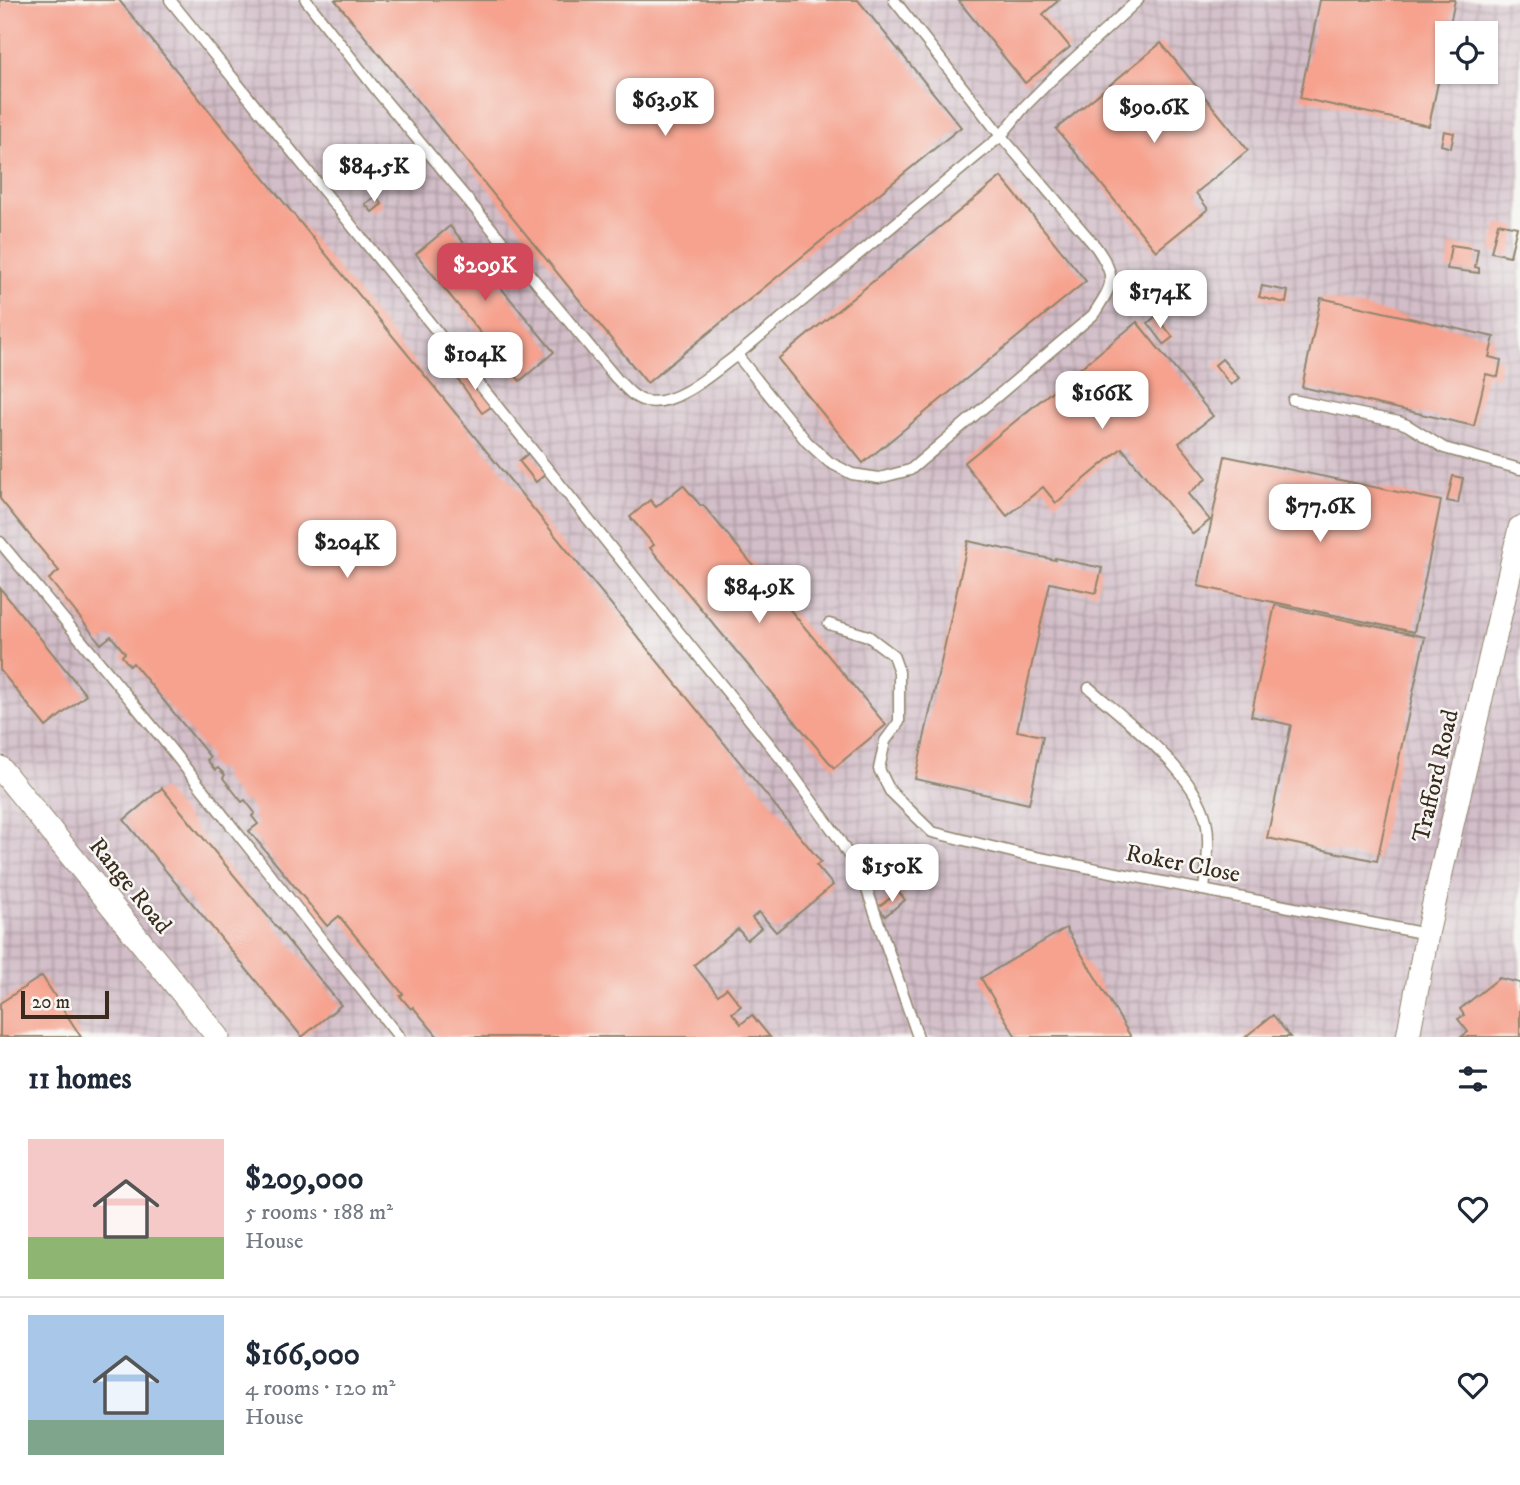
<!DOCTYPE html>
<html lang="en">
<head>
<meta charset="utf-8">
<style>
  :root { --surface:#fff; --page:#f6f6f7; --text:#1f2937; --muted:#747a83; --line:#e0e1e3; --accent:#d1495b }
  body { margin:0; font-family:"IM FELL DW Pica",serif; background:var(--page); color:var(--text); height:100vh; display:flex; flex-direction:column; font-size:26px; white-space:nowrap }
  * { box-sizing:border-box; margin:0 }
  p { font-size:23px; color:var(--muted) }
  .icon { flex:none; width:38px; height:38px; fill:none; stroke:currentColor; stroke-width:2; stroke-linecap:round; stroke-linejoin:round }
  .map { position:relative; height:1037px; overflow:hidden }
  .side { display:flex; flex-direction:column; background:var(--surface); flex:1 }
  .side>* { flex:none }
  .tools { position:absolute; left:1435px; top:21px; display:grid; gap:14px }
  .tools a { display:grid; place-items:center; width:63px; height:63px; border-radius:0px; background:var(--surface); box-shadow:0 2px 5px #0004; font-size:35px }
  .scale { position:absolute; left:21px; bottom:18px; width:88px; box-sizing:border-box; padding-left:7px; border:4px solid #3b2a1e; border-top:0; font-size:19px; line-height:24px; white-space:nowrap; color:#3b2a1e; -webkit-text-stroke:5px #f6f6f2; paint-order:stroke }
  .price { position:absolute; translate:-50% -60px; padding:0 16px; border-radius:14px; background:#fff; color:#222; font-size:23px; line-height:46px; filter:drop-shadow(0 2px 4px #0008) }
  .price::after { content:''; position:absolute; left:50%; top:42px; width:21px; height:16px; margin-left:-10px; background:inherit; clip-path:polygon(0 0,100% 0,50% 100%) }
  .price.current { background:var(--accent); color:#fff }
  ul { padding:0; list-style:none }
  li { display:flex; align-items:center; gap:21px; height:175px; padding:0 28px }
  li+li { border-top:2px solid var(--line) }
  li span { display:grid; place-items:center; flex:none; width:196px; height:140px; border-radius:0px; color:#555 }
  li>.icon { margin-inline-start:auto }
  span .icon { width:84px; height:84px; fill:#fffc; stroke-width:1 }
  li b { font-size:30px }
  h2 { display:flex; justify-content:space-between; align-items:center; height:84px; padding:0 28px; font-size:30px }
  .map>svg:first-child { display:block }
</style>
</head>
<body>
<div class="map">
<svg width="1520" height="1037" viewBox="0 0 1520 1037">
  <defs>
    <pattern id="industrial-grid" width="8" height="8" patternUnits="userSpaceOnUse" patternTransform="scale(1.75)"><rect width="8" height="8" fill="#d2bdc8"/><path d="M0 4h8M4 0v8" fill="none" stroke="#ac9aa2"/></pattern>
  </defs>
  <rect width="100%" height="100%" fill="#f6f6f2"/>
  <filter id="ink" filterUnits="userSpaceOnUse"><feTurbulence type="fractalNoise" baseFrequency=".0143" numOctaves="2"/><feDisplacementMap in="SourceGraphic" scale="14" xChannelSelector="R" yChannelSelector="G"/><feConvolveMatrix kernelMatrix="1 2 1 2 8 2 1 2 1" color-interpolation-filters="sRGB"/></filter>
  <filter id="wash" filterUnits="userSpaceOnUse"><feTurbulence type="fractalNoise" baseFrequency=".00686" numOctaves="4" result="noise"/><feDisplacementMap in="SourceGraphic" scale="28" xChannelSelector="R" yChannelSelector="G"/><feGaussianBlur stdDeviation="1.57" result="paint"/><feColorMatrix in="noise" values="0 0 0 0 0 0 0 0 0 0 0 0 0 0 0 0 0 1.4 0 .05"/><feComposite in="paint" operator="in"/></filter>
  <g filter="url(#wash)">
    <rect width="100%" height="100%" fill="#e6e0bd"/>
    <path fill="url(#industrial-grid)" fill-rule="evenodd" d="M0,0h1520v1037h-1520zM1447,33h39v39h-39z"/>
    <g id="blocks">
      <g fill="#f6a28e">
        <path d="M0,0h119l702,862 -5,3 17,20 -57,47 -17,-20 -7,6 9,10 -14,12 -9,-11 -44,36 24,30 9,-7 14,18 -9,7 9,11 11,-9 18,22h-332l-25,-30 -2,2 -11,-13 3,-2 -64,-78 -12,10 -78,-95 9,-7 -6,-8 3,-3 -10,-13 -3,2 -19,-24 2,-3 -7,-7 -3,2 -8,-10 3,-3 -77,-94 -3,3 -8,-10 3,-3 -14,-17 -10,8 -52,-65 10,-8 -59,-72z"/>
        <path d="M335,0h523l103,127 -314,256z"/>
        <path d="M958,0h101l-16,14 27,33 -45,36z"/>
        <path d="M1320,0h135l-26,126 -129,-28z"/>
        <path d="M1161,43l87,107 -52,43 12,16 -52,42 -100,-122z"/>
        <path d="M1444,131l10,2 -3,15 -10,-3z"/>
        <path d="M1001,177l85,104 -223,182 -85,-104z"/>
        <path d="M376,196l6,8 -10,8 -7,-8z"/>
        <path d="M1498,223l19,4 -7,29 -19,-4z"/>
        <path d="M450,226l104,126 -34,29 -104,-127z"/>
        <path d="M1451,245l27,4 -3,18 4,1v5l-32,-4z"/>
        <path d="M1262,286l26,5 -2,12 -27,-6z"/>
        <path d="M1321,298l173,39 -5,20 12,3 -3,17 -12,-3 -12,52 -172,-39z"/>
        <path d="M1156,316l17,21 -9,7 -16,-21z"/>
        <path d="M1137,322l76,94 -34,27 28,35 -19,16 22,26 -17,14 -71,-86 -66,55 -13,-16 -36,29 -43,-53z"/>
        <path d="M1222,359l17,19 -8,7 -16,-20z"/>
        <path d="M468,370l26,35 -12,8 -25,-35z"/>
        <path d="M530,452l17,21 -11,9 -17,-21z"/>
        <path d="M1225,456l216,45 -27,131 -216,-46z"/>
        <path d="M1453,476l10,2 -5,25 -11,-2z"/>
        <path d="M683,485l18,21 2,-1 183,220 -52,43 -184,-220 4,-3 -24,-28 20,-17 6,7z"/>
        <path d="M968,541l87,19v-2l47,10 -6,25 -46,-10 -33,148 26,5 -14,68 -114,-25z"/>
        <path d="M0,588l86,107 -40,32 -46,-57z"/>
        <path d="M1275,605l150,32 -48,224 -110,-23 24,-113 -40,-9z"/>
        <path d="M162,788l179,217 -39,32 -178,-217z"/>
        <path d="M899,892l6,8 -20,16 -7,-9z"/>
        <path d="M1066,928l65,109h-115l-35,-59z"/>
        <path d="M42,976l39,61h-81v-34z"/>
        <path d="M1499,978l21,5v54h-59l7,-5 -10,-13 6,-4 -4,-6z"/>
        <path d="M1273,1015l17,22h-45z"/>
      </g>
    </g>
  </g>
  <g filter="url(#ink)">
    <use href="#blocks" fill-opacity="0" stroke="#90856e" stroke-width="2"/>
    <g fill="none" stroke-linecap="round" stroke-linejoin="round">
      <defs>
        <g id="lane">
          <path d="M170,0l612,760 55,76 27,45 54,156"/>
          <path d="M306,0l72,92 238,286c8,8 18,21 30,23 29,7 69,-30 91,-46l264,-219 24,-30 26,-26 87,-80"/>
          <path d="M737,355l70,87 22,20 23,12 27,4 31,-8 183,-155c20,-31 25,-36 3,-68l-95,-111 -107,-136"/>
          <path d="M1293,400l106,22 8,3 37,23 76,21"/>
          <path d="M0,542l161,195 238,300"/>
          <path d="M829,624l39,12 25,19 6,17v50l-14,19 -6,28 11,22 42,41 88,22 407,80"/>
          <path d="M1089,688c37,32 105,83 117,132 5,23 0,47 -2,70"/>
        </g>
        <g id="street">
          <path d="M0,768l218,269"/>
          <path d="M1408,1037l19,-103 93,-406"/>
        </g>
      </defs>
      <use href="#lane" stroke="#90856e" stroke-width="13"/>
      <use href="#street" stroke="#90856e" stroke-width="25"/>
      <use href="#lane" stroke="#fff" stroke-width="10"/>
      <use href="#street" stroke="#fff" stroke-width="23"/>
    </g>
  </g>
  <g text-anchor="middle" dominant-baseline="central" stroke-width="5" stroke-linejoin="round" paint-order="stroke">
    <g font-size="24" fill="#3b2a1e" stroke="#f6f6f2">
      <text transform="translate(1436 776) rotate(-77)">Trafford Road</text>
      <text transform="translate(1183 864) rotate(11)">Roker Close</text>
      <text transform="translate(130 886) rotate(51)">Range Road</text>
    </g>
  </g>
</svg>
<div class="tools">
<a><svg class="icon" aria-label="locate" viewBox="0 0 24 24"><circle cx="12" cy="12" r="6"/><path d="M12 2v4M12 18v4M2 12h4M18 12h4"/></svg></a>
</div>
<div class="scale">20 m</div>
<b class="price" style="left:665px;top:138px">$63.9K</b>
<b class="price" style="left:1154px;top:145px">$90.6K</b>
<b class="price" style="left:374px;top:204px">$84.5K</b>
<b class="price current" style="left:485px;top:303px">$209K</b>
<b class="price" style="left:1160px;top:330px">$174K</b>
<b class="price" style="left:475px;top:392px">$104K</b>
<b class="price" style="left:1102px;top:431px">$166K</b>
<b class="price" style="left:1320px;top:544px">$77.6K</b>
<b class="price" style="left:347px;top:580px">$204K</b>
<b class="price" style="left:759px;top:625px">$84.9K</b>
<b class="price" style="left:892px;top:904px">$150K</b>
</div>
<section class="side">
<h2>11 homes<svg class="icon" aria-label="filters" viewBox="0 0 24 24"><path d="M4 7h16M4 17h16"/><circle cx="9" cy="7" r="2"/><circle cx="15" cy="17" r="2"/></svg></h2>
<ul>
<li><span style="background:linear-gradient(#f6c9c9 70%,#8fb573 0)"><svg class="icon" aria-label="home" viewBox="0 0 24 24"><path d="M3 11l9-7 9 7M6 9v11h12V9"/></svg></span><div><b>$209,000</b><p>5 rooms · 188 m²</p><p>House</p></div><svg class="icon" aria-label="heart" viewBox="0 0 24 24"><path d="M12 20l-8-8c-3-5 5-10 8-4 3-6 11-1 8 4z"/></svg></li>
<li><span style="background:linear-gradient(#a9c7e8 75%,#7fa58c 0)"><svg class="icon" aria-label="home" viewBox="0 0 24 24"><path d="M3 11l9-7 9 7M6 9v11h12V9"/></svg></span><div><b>$166,000</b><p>4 rooms · 120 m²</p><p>House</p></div><svg class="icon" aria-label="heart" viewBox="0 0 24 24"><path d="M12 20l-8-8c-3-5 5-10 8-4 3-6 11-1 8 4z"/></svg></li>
</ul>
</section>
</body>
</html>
